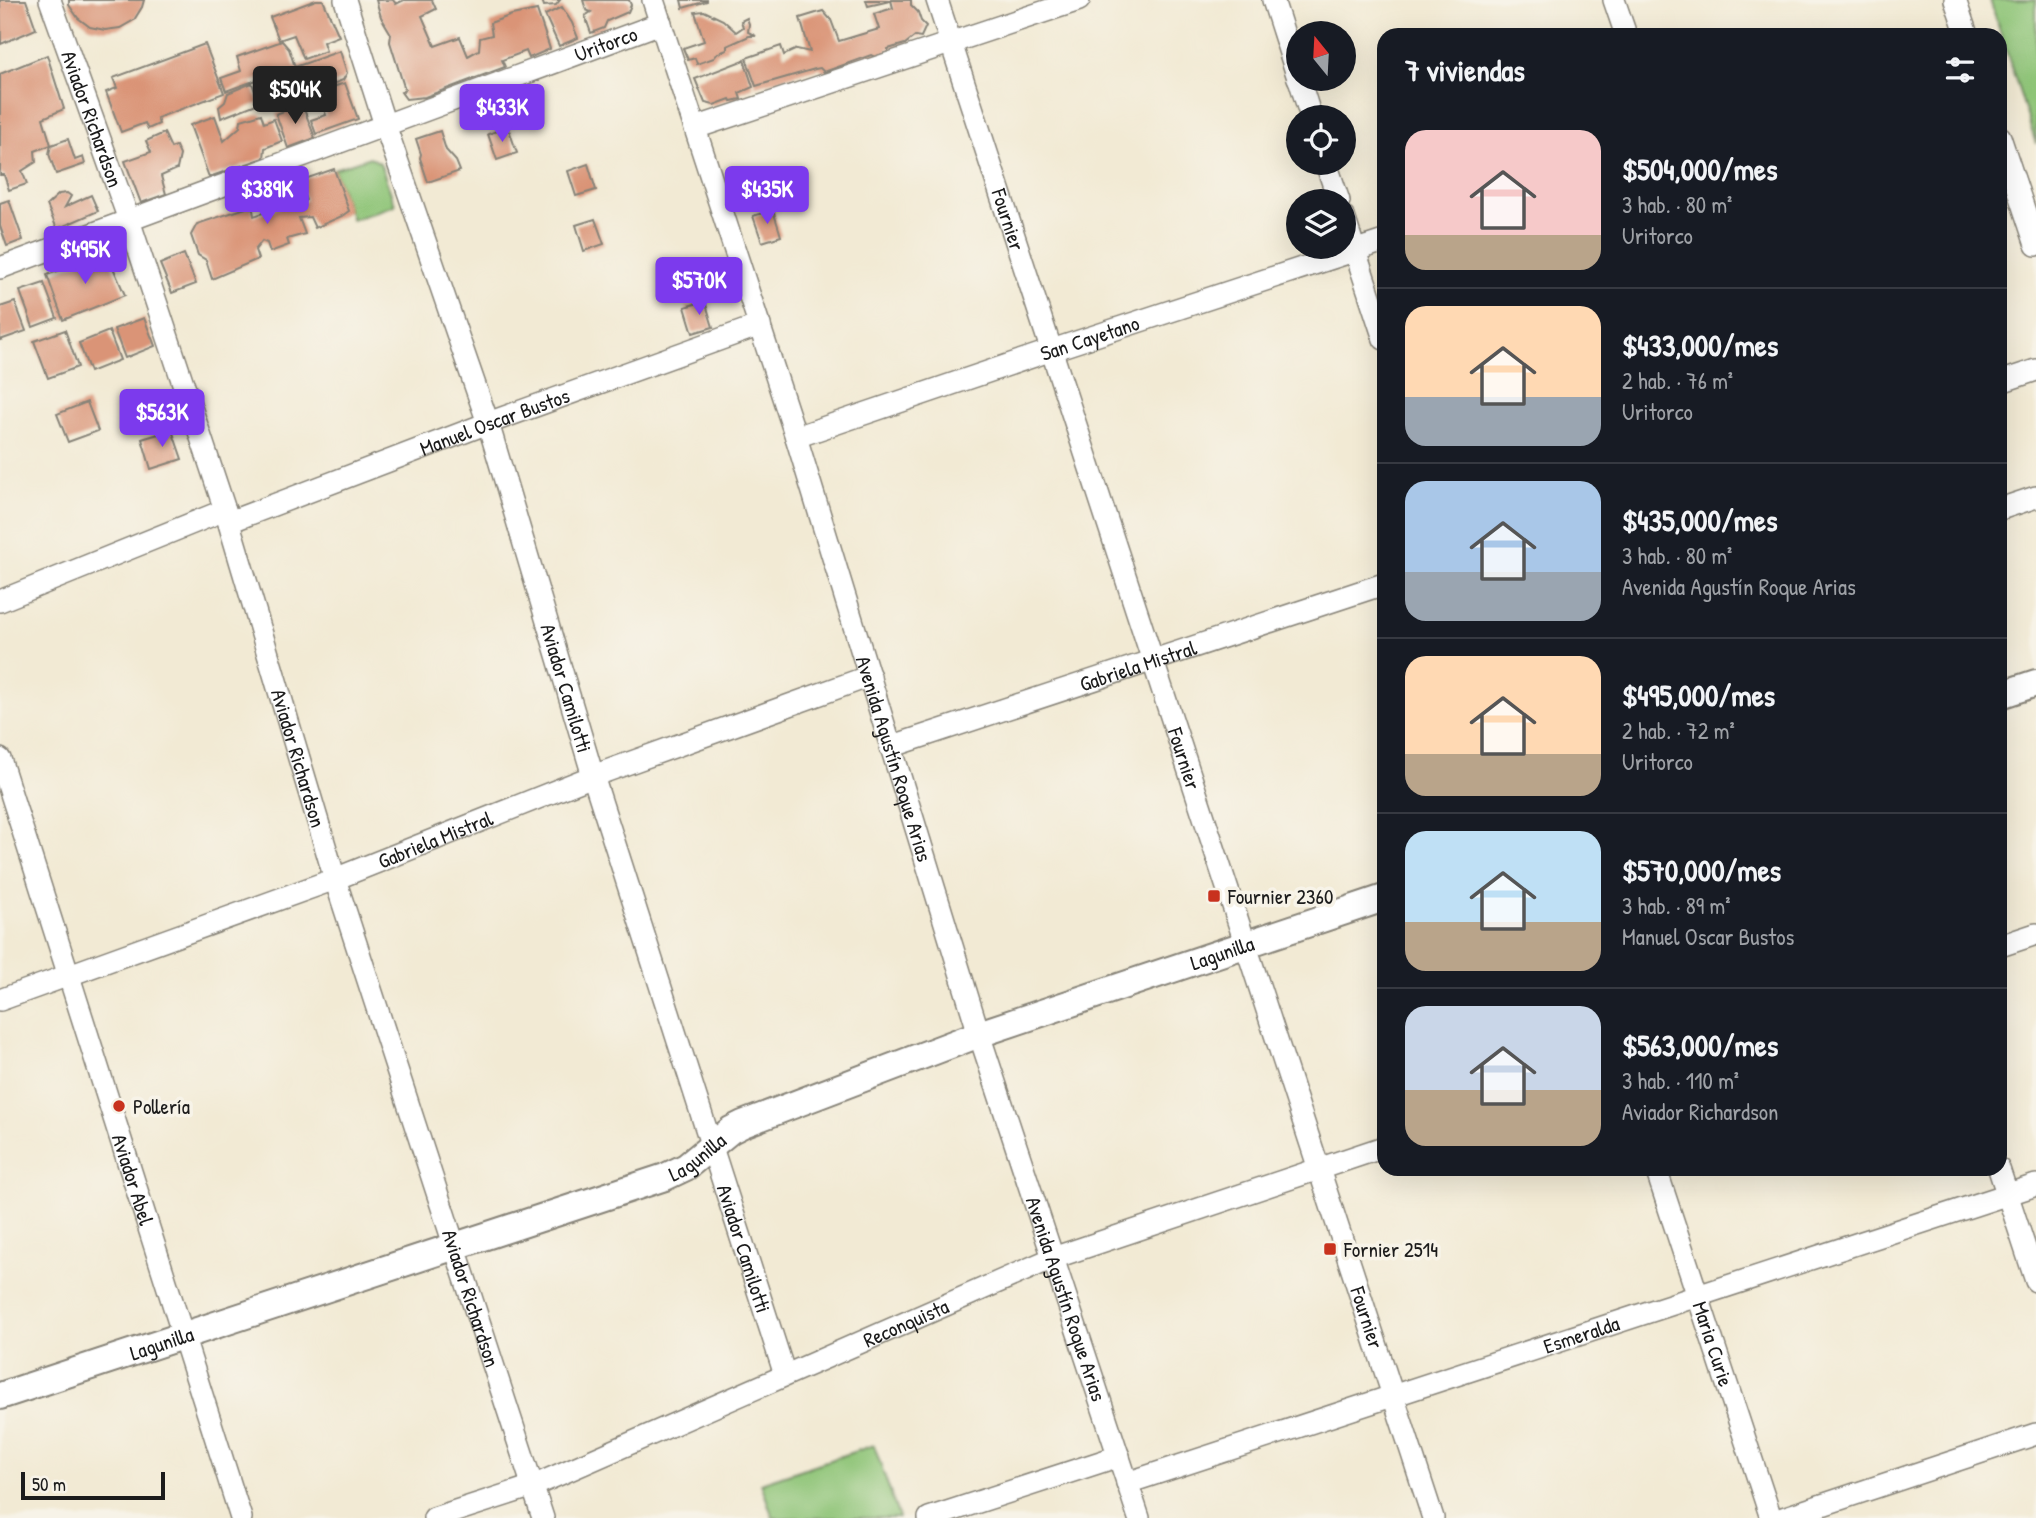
<!DOCTYPE html>
<html lang="es">
<head>
<meta charset="utf-8">
<style>
  :root { --surface:#171b24; --page:#20242c; --text:#f1f3f6; --muted:#9ea1a6; --line:#363941; --accent:#7c3aed }
  body { margin:0; font-family:"Patrick Hand",sans-serif; background:var(--page); color:var(--text); height:100vh; display:flex; flex-direction:column; font-size:26px; white-space:nowrap }
  * { box-sizing:border-box; margin:0 }
  p { font-size:23px; color:var(--muted) }
  .icon { flex:none; width:38px; height:38px; fill:none; stroke:currentColor; stroke-width:2; stroke-linecap:round; stroke-linejoin:round }
  .map { position:relative; flex:1; overflow:hidden }
  .sheet { position:absolute; left:1377px; top:28px; width:630px; height:1148px; display:flex; flex-direction:column; background:var(--surface); border-radius:21px; box-shadow:0 7px 28px #0002 }
  .sheet>* { flex:none }
  .needle { width:46px; rotate:342deg }
  .tools { position:absolute; left:1286px; top:21px; display:grid; gap:14px }
  .tools a { display:grid; place-items:center; width:70px; height:70px; border-radius:50%; background:var(--surface); box-shadow:0 7px 28px #0002; font-size:35px }
  .scale { position:absolute; left:21px; bottom:18px; width:144px; box-sizing:border-box; padding-left:7px; border:4px solid #1c1c1c; border-top:0; font-size:19px; line-height:24px; white-space:nowrap; color:#1c1c1c; -webkit-text-stroke:5px #f7f3e8; paint-order:stroke }
  .price { position:absolute; translate:-50% -60px; padding:0 16px; border-radius:7px; background:var(--accent); color:#fff; font-size:23px; line-height:46px; filter:drop-shadow(0 2px 4px #0008) }
  .price::after { content:''; position:absolute; left:50%; top:42px; width:21px; height:16px; margin-left:-10px; background:inherit; clip-path:polygon(0 0,100% 0,50% 100%) }
  .price.selected { background:#222; color:#fff }
  ul { padding:0; list-style:none }
  li { display:flex; align-items:center; gap:21px; height:175px; padding:0 28px }
  li+li { border-top:2px solid var(--line) }
  li span { display:grid; place-items:center; flex:none; width:196px; height:140px; border-radius:21px; color:#555 }
  li>.icon { margin-inline-start:auto }
  span .icon { width:84px; height:84px; fill:#fffc; stroke-width:1 }
  li b { font-size:30px }
  h2 { display:flex; justify-content:space-between; align-items:center; height:84px; padding:0 28px; font-size:30px }
  .map>svg:first-child { display:block }
</style>
</head>
<body>
<div class="map">
<svg width="2036" height="1518" viewBox="0 0 2036 1518">
  <rect width="100%" height="100%" fill="#f7f3e8"/>
  <filter id="ink" filterUnits="userSpaceOnUse"><feTurbulence type="fractalNoise" baseFrequency=".0143" numOctaves="2"/><feDisplacementMap in="SourceGraphic" scale="14" xChannelSelector="R" yChannelSelector="G"/><feConvolveMatrix kernelMatrix="1 2 1 2 8 2 1 2 1" color-interpolation-filters="sRGB"/></filter>
  <filter id="wash" filterUnits="userSpaceOnUse"><feTurbulence type="fractalNoise" baseFrequency=".00686" numOctaves="4" result="noise"/><feDisplacementMap in="SourceGraphic" scale="28" xChannelSelector="R" yChannelSelector="G"/><feGaussianBlur stdDeviation="1.57" result="paint"/><feColorMatrix in="noise" values="0 0 0 0 0 0 0 0 0 0 0 0 0 0 0 0 0 1.4 0 .05"/><feComposite in="paint" operator="in"/></filter>
  <g filter="url(#wash)">
    <rect width="100%" height="100%" fill="#f2ead4"/>
    <g fill="#8ec477" stroke="#55704a" stroke-width="2">
      <path d="M1990,0h46v144z"/>
      <path d="M370,157l10,6 15,42 -43,15 -18,-51z"/>
      <path d="M874,1445l25,73h-126l-12,-35z"/>
    </g>
    <g id="blocks">
      <g fill="#da9477">
        <path d="M0,0h26l10,29 -35,15z"/>
        <path d="M69,0h75l-2,7 -8,13 -14,8 -15,2 -15,-3 -12,-9 -9,-13z"/>
        <path d="M316,0h7l16,36 -16,6 3,9 -22,8 -10,-24 -15,5 -9,-23z"/>
        <path d="M376,0h17l3,4 8,-4h28l4,9 -14,7 13,30 25,-9 8,19 11,-6 1,-12 12,-3 -2,-12 22,-8 25,-5 13,39 -21,9 -3,-7 -24,9 3,7 -80,30 -19,2 -5,-7 4,-2 -15,-48 1,-8 -10,-17z"/>
        <path d="M542,0h18l-4,5 -12,1z"/>
        <path d="M583,0h46l2,5 -3,7 -21,9 -3,7 -13,5 -6,-17 6,-4 -5,-2z"/>
        <path d="M681,0h26v1l-24,7z"/>
        <path d="M866,0h24v1l-22,5z"/>
        <path d="M891,0h20v5l7,7 3,9 5,5 -5,11 -6,-1 -10,8 -17,5v3l-13,5 -4,-2 -47,17 -4,-4 -5,1 -59,17 -10,-28 35,-12 3,9 13,-6 13,3 -10,-34 23,-7 8,9 8,21 40,-12 -5,-15 19,-6z"/>
        <path d="M562,7l10,16 6,15 -19,8 -14,-31z"/>
        <path d="M704,11l19,9 13,12 7,-5 -2,-6 6,-3 2,6 -1,8 8,4h-7l-22,10v4l-9,3 -4,5 -17,6 -2,-6 -7,2 -5,-12 21,-7 -9,-29z"/>
        <path d="M282,41l7,8 6,18 45,-16 7,22 -4,7 -53,22 -12,-28 12,-6 -64,23 -5,-13 20,-7 -4,-14z"/>
        <path d="M205,44l19,49 -67,25 2,6 -11,5 -3,-6 -24,9 -15,-40 11,-4 -4,-10z"/>
        <path d="M47,55l17,54 -21,9 8,27 -16,6 1,11 -14,9 5,13 -18,6 -5,-15h-4v-101z"/>
        <path d="M744,60l9,27 -14,6 2,6 -10,2 -1,-2 -16,6 -9,-2 -10,-24z"/>
        <path d="M252,83l7,20 -38,15 -2,-11 6,-5 3,-9z"/>
        <path d="M345,83l13,36 -42,15 -5,-14 15,-5 -8,-23z"/>
        <path d="M302,104l13,34 -27,10 -12,-34z"/>
        <path d="M261,114l3,9 10,-4 8,22 -17,7 -1,10 -55,19 -19,-52 25,-9 9,25 16,-14 1,-7z"/>
        <path d="M508,127l9,26 -20,7 -9,-26z"/>
        <path d="M440,131l6,19 10,11 4,10 -32,11 -8,-24 1,-4 -5,-15z"/>
        <path d="M164,133l7,15 5,-2 4,9 -3,14 -16,7 5,18 -25,9 -16,-42 26,-9 -5,-11z"/>
        <path d="M68,139l7,21 8,-3 2,7 -29,10 -7,-20 2,-9z"/>
        <path d="M588,164l8,26 -20,6 -8,-25z"/>
        <path d="M334,169l15,42 -7,5 -27,12 -5,-11 -11,1 6,16 -18,5 2,6 -19,7 -3,-9 -5,-2 -7,9 3,9 -46,20 -6,-19 -8,-5 -7,-20 6,-11 52,-17 4,3 1,6 40,-13 2,4 10,-7 -7,-19z"/>
        <path d="M67,193l4,3 -6,11 26,-12 7,16 -41,18 -10,-24 12,-11z"/>
        <path d="M9,200l14,40 -16,6 -7,-20v-23z"/>
        <path d="M773,210l8,26 -19,6 -9,-26z"/>
        <path d="M595,219l9,25 -20,7 -8,-26z"/>
        <path d="M104,253l4,3 17,39 -62,25 -16,-45z"/>
        <path d="M184,254l12,30 -24,9 -12,-29z"/>
        <path d="M44,283l13,35 -24,9 -13,-36z"/>
        <path d="M705,301l8,26 -20,6 -8,-26z"/>
        <path d="M15,302l11,29 -26,9v-33z"/>
        <path d="M144,318l11,28 -30,12 -11,-29z"/>
        <path d="M65,330l13,37 -30,11 -14,-37z"/>
        <path d="M109,331l11,29 -30,12 -11,-29z"/>
        <path d="M87,402l11,29 -30,11 -11,-28z"/>
        <path d="M172,430l10,29 -31,10 -9,-30z"/>
      </g>
    </g>
  </g>
  <g filter="url(#ink)">
    <use href="#blocks" fill-opacity="0" stroke="#878378" stroke-width="2"/>
    <g fill="none" stroke-linecap="round" stroke-linejoin="round">
      <defs>
        <g id="minor">
          <path id="s1" d="M50,0l79,220 96,290 110,369 208,639"/>
          <path id="s2" d="M345,0l40,125 103,298 105,353 192,599"/>
          <path id="s3" d="M653,0l143,437 183,597 160,484"/>
          <path id="s4" d="M937,0l496,1518"/>
          <path d="M1273,0l25,78"/>
          <path d="M1614,0l12,35"/>
          <path d="M1955,0l12,35"/>
          <path d="M1299,79l12,38"/>
          <path d="M695,128l384,-128"/>
          <path d="M2000,137l36,108"/>
          <path d="M1326,163l13,38"/>
          <path d="M1344,217l40,122"/>
          <path id="s5" d="M0,268l661,-245"/>
          <path d="M2000,382l36,-12"/>
          <path id="s6" d="M796,437l256,-87 332,-109"/>
          <path d="M2000,509l36,-12"/>
          <path id="s7" d="M229,522l259,-99 272,-98"/>
          <path d="M0,601l225,-91"/>
          <path id="s8" d="M890,747l494,-163"/>
          <path id="s9" d="M0,759l241,759"/>
          <path d="M2000,946l36,-12"/>
          <path id="s10" d="M0,1000l335,-121 258,-103 277,-100"/>
          <path id="s11" d="M1656,1169l115,349"/>
          <path d="M1999,1169l37,112"/>
          <path id="s12" d="M1127,1483l909,-298"/>
          <path id="s13" d="M434,1518l99,-32 520,-228 331,-111"/>
          <path d="M929,1518l190,-62"/>
          <path d="M1783,1518l253,-84"/>
        </g>
        <g id="major">
          <path d="M2000,695l36,-12"/>
          <path id="s14" d="M0,1396l665,-219 21,-10 45,-37 12,-6 236,-90 405,-136"/>
        </g>
      </defs>
      <use href="#minor" stroke="#878378" stroke-width="24"/>
      <use href="#major" stroke="#878378" stroke-width="30"/>
      <use href="#minor" stroke="#fff" stroke-width="21"/>
      <use href="#major" stroke="#fff" stroke-width="26"/>
    </g>
  </g>
  <g fill="#c8321e" stroke="#f7f3e8" stroke-width="2.5">
    <rect x="1207" y="889" width="14" height="14" rx="3.5"/>
    <circle cx="119" cy="1106" r="7"/>
    <rect x="1323" y="1242" width="14" height="14" rx="3.5"/>
  </g>
  <g text-anchor="middle" dominant-baseline="central" stroke-width="7" stroke-linejoin="round" paint-order="stroke">
    <g font-size="21" fill="#1c1c1c" stroke="#f7f3e8">
      <text stroke="none"><textPath href="#s5" startOffset="646">Uritorco</textPath></text>
      <text stroke="none"><textPath href="#s1" startOffset="126">Aviador Richardson</textPath></text>
      <text stroke="none"><textPath href="#s4" startOffset="231">Fournier</textPath></text>
      <text stroke="none"><textPath href="#s6" startOffset="310">San Cayetano</textPath></text>
      <text stroke="none"><textPath href="#s7" startOffset="284">Manuel Oscar Bustos</textPath></text>
      <text stroke="none"><textPath href="#s8" startOffset="261">Gabriela Mistral</textPath></text>
      <text stroke="none"><textPath href="#s2" startOffset="723">Aviador Camilotti</textPath></text>
      <text stroke="none"><textPath href="#s1" startOffset="798">Aviador Richardson</textPath></text>
      <text stroke="none"><textPath href="#s3" startOffset="796">Avenida Agustín Roque Arias</textPath></text>
      <text stroke="none"><textPath href="#s4" startOffset="798">Fournier</textPath></text>
      <text stroke="none"><textPath href="#s10" startOffset="464">Gabriela Mistral</textPath></text>
      <text stroke="none"><textPath href="#s14" startOffset="1304">Lagunilla</textPath></text>
      <text stroke="none"><textPath href="#s14" startOffset="738">Lagunilla</textPath></text>
      <text stroke="none"><textPath href="#s9" startOffset="441">Aviador Abel</textPath></text>
      <text stroke="none"><textPath href="#s2" startOffset="1311">Aviador Camilotti</textPath></text>
      <text stroke="none"><textPath href="#s1" startOffset="1365">Aviador Richardson</textPath></text>
      <text stroke="none"><textPath href="#s3" startOffset="1363">Avenida Agustín Roque Arias</textPath></text>
      <text stroke="none"><textPath href="#s4" startOffset="1386">Fournier</textPath></text>
      <text stroke="none"><textPath href="#s13" startOffset="511">Reconquista</textPath></text>
      <text stroke="none"><textPath href="#s12" startOffset="478">Esmeralda</textPath></text>
      <text stroke="none"><textPath href="#s14" startOffset="170">Lagunilla</textPath></text>
      <text stroke="none"><textPath href="#s11" startOffset="184">Maria Curie</textPath></text>
    </g>
    <g font-size="21" fill="#1c1c1c" stroke="#f7f3e8" text-anchor="start">
      <text x="1228" y="896">Fournier 2360</text>
      <text x="133" y="1106">Pollería</text>
      <text x="1344" y="1249">Fornier 2514</text>
    </g>
  </g>
</svg>
<div class="tools">
<a><svg class="needle" viewBox="-14 -14 28 28"><path d="M0-13l5 13h-10z" fill="#e53935"/><path d="M0 13l5-13h-10z" fill="#9ea1a6"/></svg></a>
<a><svg class="icon" aria-label="locate" viewBox="0 0 24 24"><circle cx="12" cy="12" r="6"/><path d="M12 2v4M12 18v4M2 12h4M18 12h4"/></svg></a>
<a><svg class="icon" aria-label="layers" viewBox="0 0 24 24"><path d="M12 4l9 5-9 5-9-5zM3 14l9 5 9-5"/></svg></a>
</div>
<div class="scale">50 m</div>
<b class="price selected" style="left:295px;top:126px">$504K</b>
<b class="price" style="left:502px;top:144px">$433K</b>
<b class="price" style="left:267px;top:226px">$389K</b>
<b class="price" style="left:767px;top:226px">$435K</b>
<b class="price" style="left:85px;top:286px">$495K</b>
<b class="price" style="left:699px;top:317px">$570K</b>
<b class="price" style="left:162px;top:449px">$563K</b>
<section class="sheet">
<h2>7 viviendas<svg class="icon" aria-label="filters" viewBox="0 0 24 24"><path d="M4 7h16M4 17h16"/><circle cx="9" cy="7" r="2"/><circle cx="15" cy="17" r="2"/></svg></h2>
<ul>
<li><span style="background:linear-gradient(#f6c9c9 75%,#b9a48a 0)"><svg class="icon" aria-label="home" viewBox="0 0 24 24"><path d="M3 11l9-7 9 7M6 9v11h12V9"/></svg></span><div><b>$504,000/mes</b><p>3 hab. · 80 m²</p><p>Uritorco</p></div></li>
<li><span style="background:linear-gradient(#ffd9b3 65%,#9aa5b1 0)"><svg class="icon" aria-label="home" viewBox="0 0 24 24"><path d="M3 11l9-7 9 7M6 9v11h12V9"/></svg></span><div><b>$433,000/mes</b><p>2 hab. · 76 m²</p><p>Uritorco</p></div></li>
<li><span style="background:linear-gradient(#a9c7e8 65%,#9aa5b1 0)"><svg class="icon" aria-label="home" viewBox="0 0 24 24"><path d="M3 11l9-7 9 7M6 9v11h12V9"/></svg></span><div><b>$435,000/mes</b><p>3 hab. · 80 m²</p><p>Avenida Agustín Roque Arias</p></div></li>
<li><span style="background:linear-gradient(#ffd9b3 70%,#b9a48a 0)"><svg class="icon" aria-label="home" viewBox="0 0 24 24"><path d="M3 11l9-7 9 7M6 9v11h12V9"/></svg></span><div><b>$495,000/mes</b><p>2 hab. · 72 m²</p><p>Uritorco</p></div></li>
<li><span style="background:linear-gradient(#bfe0f5 65%,#b9a48a 0)"><svg class="icon" aria-label="home" viewBox="0 0 24 24"><path d="M3 11l9-7 9 7M6 9v11h12V9"/></svg></span><div><b>$570,000/mes</b><p>3 hab. · 89 m²</p><p>Manuel Oscar Bustos</p></div></li>
<li><span style="background:linear-gradient(#c9d6e8 60%,#b9a48a 0)"><svg class="icon" aria-label="home" viewBox="0 0 24 24"><path d="M3 11l9-7 9 7M6 9v11h12V9"/></svg></span><div><b>$563,000/mes</b><p>3 hab. · 110 m²</p><p>Aviador Richardson</p></div></li>
</ul>
</section>
</div>
</body>
</html>
